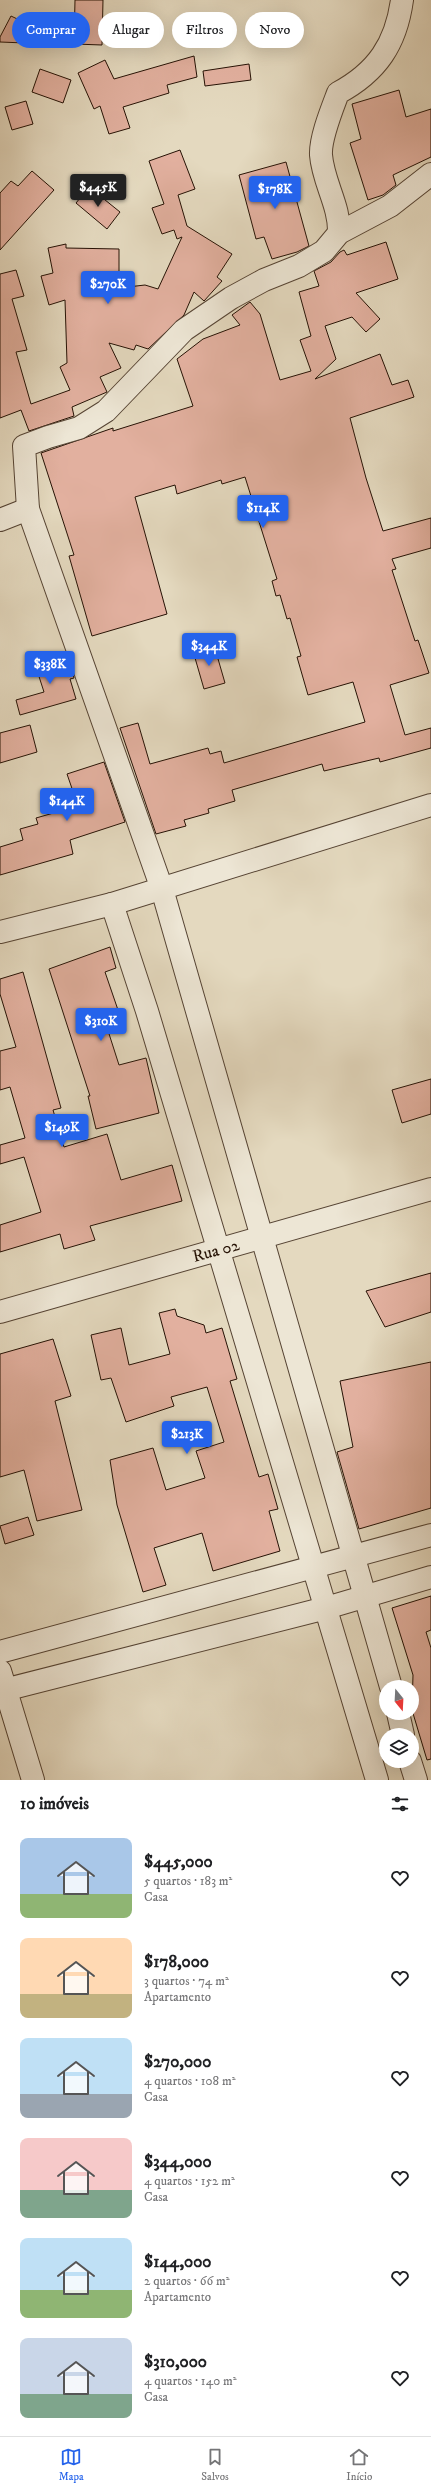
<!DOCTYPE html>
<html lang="pt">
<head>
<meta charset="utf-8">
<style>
  :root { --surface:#fff; --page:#f2f2f2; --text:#202124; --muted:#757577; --line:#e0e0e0; --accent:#2563eb }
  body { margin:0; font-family:"IM FELL DW Pica",serif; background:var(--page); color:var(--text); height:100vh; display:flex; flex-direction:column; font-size:15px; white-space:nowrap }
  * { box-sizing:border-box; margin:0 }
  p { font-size:13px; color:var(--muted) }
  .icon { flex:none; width:22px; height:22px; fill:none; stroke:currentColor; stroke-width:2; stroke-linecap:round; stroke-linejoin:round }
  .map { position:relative; height:1780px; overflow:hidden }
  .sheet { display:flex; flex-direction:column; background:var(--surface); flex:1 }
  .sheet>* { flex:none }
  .banner { position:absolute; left:12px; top:12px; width:407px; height:36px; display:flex; gap:8px }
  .needle { width:26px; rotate:162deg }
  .buttons { position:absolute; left:379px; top:1680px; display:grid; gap:8px }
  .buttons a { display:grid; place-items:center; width:40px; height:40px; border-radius:50%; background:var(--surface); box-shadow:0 4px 16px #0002; font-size:20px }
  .price { position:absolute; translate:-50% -34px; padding:0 9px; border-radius:4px; background:var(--accent); color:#fff; font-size:13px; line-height:26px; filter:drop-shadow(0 1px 2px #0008) }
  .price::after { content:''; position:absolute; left:50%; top:24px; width:12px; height:9px; margin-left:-6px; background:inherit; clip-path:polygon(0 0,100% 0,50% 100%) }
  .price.on { background:#222; color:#fff }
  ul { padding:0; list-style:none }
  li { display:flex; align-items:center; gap:12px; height:100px; padding:0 20px }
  li span { display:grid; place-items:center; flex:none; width:112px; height:80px; border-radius:8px; color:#555 }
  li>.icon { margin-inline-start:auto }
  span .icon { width:48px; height:48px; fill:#fffc; stroke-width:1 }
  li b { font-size:17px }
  h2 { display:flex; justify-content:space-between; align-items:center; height:48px; padding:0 20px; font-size:17px }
  .pill { padding:0 14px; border-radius:18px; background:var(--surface); box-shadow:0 4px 16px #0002; font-size:14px; line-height:36px }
  .pill.on { background:var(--accent); color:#fff }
  .dock { display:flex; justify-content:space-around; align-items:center; height:56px; border-top:1px solid var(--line); background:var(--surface); font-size:11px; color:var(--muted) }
  .dock a { display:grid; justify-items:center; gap:2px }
  .dock .on { color:var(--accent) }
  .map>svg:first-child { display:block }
</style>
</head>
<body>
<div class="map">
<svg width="431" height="1780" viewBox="0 0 431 1780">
  <rect width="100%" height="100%" fill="#e4d9bf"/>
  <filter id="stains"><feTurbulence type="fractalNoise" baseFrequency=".005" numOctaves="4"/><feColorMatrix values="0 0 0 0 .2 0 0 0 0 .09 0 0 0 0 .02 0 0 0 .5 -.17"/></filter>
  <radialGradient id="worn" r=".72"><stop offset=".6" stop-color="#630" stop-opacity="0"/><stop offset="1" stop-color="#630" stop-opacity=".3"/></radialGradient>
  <g fill="#e2b09f" stroke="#261205">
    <path d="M75,0h28l-1,45 -28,-1z"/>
    <path d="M11,16l23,11 -9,16 -25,-1v-5z"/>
    <path d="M194,56l3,21 -30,8 2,8 -46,14 7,21 -21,6 -9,-28 -6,3 -16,-36 27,-13 9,19z"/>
    <path d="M249,64l2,16 -46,6 -2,-15z"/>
    <path d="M40,69l31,11 -8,23 -31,-11z"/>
    <path d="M399,90l7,27 25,-8v48l-38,18 3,10 -13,10 -15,5 -18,-57 11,-4 -9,-35z"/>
    <path d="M26,101l7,23 -21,6 -7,-23z"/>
    <path d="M180,150l15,39 -17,6 9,31 45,28 -15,23 5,4 -18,20 -10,-9 -10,23 -36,34 -12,-4 -2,5 -25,-7 12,25 -21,9 7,15 -35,15 2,9 -45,15 -8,-21 -21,8v-144l16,-4 8,26 -12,3 15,51 -11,2 15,52 39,-14 -10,-23 7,-4 -2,-63 -16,5 -8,-29 12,-3 -5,-25 18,-4v4l53,1v39l26,-3 13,4 24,-52 -5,2 -3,-9 -12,4 -10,-26 12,-4 -15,-43z"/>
    <path d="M286,162l23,84 -12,6 -25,7 -8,-22 -8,2 -17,-64z"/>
    <path d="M32,171l22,19 -54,60v-57l11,-12 7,5z"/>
    <path d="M89,187l31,25 -13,17 -31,-26z"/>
    <path d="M386,242l12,37 -42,14 24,26 -14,13 -14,-15 -27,9 11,33 -21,20 65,-25 12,31 16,-5 6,17 -64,21 16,60 17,53 48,-13v30l-39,11 4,10 -4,1 23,71 3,-1 11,33 -39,12 15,50 26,-7v20l-51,14 -1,-4 -55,13 -2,-7 -90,26 3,11 -27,8 1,4 -25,7 2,6 -30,8 -36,-106 18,-5 12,41 58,-16 2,6 11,-3 3,12 141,-41 -12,-40 -45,13 -11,-38 4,-1 -11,-38 -3,1 -7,-24 -4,1 -4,-15 5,-2 -32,-102 -23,7 -1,-4 -44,14 -2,-9 -40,12 32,117 -75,22 -23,-80 5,-1 -33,-102 72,-25v3l80,-25 -16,-47 26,-20 37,-14 -8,-10 18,-13 10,12 20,66 31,-9 -11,-31 11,-4 -12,-44 20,-6 -5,-15 17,-9 9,-10 4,-2 3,5z"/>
    <path d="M214,645l11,38 -21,6 -11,-38z"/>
    <path d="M65,652l9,26 -4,1 6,20 -56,16 -4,-15 28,-8 -10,-31z"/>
    <path d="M30,725l7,27 -37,11v-30z"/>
    <path d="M104,762l21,60 -55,18 3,14 -73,21v-28l23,-7 -3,-11 18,-5 -2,-6 42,-12 -11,-32z"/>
    <path d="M110,947l6,21 -11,4 13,38 -15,5 16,50 27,-7 13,55 -63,16 -8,-33h2l-41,-127z"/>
    <path d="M23,972l38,136 -8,2 11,37 43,-13 14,46 51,-15 10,36 -92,25 5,14 -31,9 -4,-15 -60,18v-27l41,-13 -17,-55 -24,7v-19l25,-7 -15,-51 -10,3v-39l16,-4 -16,-53v-15z"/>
    <path d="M431,1079v35l-29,9 -10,-33z"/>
    <path d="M431,1273v39l-46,15 -19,-36z"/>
    <path d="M175,1309l2,7 27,9 2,8 16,-5 15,51 -7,2 29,96 9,-3 10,35 -9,2 11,40 -67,20 -11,-38 -48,15 12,37 -23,7 -26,-87 -7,-45 43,-12 13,42 39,-12 -9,-27 28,-9 -17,-55 -36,10 3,9 -48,16 -15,-44 -10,2 -10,-45 30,-7 8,37 41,-11 -11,-41z"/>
    <path d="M53,1339l18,57 -16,5 27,109 -45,11 -13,-51 -24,7v-123z"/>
    <path d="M431,1362v146l-72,21 -22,-77 16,-5 -13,-66z"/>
    <path d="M28,1517l6,18 -29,9 -5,-18z"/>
    <path d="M431,1596v34l-5,2 5,16v111l-4,1 -15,-50 1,-35 -21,-67z"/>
  </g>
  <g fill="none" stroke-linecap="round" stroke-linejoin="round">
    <defs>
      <g id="minor">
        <path d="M339,233c1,-27 -16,-51 -18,-78 -1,-17 11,-46 17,-62 39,-21 58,-49 64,-93"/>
        <path d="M0,520l28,-11"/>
        <path d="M112,904l35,107 230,769"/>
        <path d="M0,932l112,-28 319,-99"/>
        <path d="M0,1312l431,-123"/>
        <path d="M0,1652l431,-117"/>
        <path d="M0,1671l33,109"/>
        <path d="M391,1687l-229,-798 -134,-380 -4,-63 24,-9 31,-9 27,-17 78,-81 47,-32 33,-18 35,-14 25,-15 15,-18 51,-27 41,-32"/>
        <path d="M0,1691l326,-83 105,-31"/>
        <path d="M398,1713l5,22"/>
        <path d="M410,1761l6,19"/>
      </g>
    </defs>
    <use href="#minor" stroke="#564434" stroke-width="24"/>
    <use href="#minor" stroke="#ede6d5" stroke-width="22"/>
  </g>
  <g text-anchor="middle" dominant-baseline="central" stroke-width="3" stroke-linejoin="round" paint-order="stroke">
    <g font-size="17" fill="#261205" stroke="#ede6d5">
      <text transform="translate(216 1251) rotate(-15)">Rua 02</text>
    </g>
  </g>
  <rect width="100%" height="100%" filter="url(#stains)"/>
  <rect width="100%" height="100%" fill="url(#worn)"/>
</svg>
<div class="buttons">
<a><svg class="needle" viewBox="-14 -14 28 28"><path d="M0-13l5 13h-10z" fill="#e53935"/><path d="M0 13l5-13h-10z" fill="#757577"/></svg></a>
<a><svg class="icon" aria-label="layers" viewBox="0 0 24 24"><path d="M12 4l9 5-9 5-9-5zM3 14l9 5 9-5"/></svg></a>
</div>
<b class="price on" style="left:98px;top:208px">$445K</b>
<b class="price" style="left:275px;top:210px">$178K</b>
<b class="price" style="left:108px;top:305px">$270K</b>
<b class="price" style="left:263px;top:529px">$114K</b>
<b class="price" style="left:209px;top:667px">$344K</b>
<b class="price" style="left:50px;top:685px">$338K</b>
<b class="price" style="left:67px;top:822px">$144K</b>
<b class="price" style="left:101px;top:1042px">$310K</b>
<b class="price" style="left:62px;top:1148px">$149K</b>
<b class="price" style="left:187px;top:1455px">$213K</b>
<div class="banner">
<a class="pill on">Comprar</a>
<a class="pill">Alugar</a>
<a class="pill">Filtros</a>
<a class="pill">Novo</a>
</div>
</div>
<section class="sheet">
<h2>10 imóveis<svg class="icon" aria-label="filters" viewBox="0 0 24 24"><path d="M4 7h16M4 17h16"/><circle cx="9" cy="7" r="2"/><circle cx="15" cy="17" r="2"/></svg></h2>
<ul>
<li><span style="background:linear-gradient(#a9c7e8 70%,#8fb573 0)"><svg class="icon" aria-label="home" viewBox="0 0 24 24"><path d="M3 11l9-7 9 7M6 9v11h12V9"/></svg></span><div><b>$445,000</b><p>5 quartos · 183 m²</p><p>Casa</p></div><svg class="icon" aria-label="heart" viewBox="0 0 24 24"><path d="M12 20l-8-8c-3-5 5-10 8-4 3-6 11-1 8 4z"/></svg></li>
<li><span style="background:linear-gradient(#ffd9b3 70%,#c2b280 0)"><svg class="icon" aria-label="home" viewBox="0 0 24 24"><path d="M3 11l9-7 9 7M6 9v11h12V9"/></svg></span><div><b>$178,000</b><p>3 quartos · 74 m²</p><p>Apartamento</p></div><svg class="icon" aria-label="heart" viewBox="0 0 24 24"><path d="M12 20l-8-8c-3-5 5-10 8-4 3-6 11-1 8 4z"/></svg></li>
<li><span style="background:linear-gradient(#bfe0f5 70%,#9aa5b1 0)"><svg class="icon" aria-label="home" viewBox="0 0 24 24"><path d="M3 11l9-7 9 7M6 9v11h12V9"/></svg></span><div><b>$270,000</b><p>4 quartos · 108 m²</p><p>Casa</p></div><svg class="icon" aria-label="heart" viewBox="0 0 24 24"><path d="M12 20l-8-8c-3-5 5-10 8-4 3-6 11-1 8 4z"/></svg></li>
<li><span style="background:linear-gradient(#f6c9c9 65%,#7fa58c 0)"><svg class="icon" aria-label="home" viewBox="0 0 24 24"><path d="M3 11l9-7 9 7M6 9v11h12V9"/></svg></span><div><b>$344,000</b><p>4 quartos · 152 m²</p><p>Casa</p></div><svg class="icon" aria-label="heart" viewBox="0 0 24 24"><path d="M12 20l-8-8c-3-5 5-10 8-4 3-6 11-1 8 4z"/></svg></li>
<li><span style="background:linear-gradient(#bfe0f5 65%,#8fb573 0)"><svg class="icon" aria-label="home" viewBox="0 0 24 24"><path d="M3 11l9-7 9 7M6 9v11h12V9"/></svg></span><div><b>$144,000</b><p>2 quartos · 66 m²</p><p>Apartamento</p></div><svg class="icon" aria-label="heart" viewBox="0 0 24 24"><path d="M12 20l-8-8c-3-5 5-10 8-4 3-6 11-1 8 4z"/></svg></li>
<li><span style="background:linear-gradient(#c9d6e8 70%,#7fa58c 0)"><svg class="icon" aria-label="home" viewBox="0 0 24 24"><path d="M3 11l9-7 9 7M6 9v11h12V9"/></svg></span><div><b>$310,000</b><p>4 quartos · 140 m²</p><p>Casa</p></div><svg class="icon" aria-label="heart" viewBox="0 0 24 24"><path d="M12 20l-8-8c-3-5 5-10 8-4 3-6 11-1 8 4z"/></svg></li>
</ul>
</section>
<nav class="dock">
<a class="on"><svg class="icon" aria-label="map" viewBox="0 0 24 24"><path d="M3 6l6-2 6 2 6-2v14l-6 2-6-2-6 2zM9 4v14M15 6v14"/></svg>Mapa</a>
<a><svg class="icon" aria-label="saved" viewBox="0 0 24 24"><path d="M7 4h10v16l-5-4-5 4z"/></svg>Salvos</a>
<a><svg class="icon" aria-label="home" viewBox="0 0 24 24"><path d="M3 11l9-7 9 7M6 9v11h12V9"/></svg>Início</a>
</nav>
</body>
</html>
